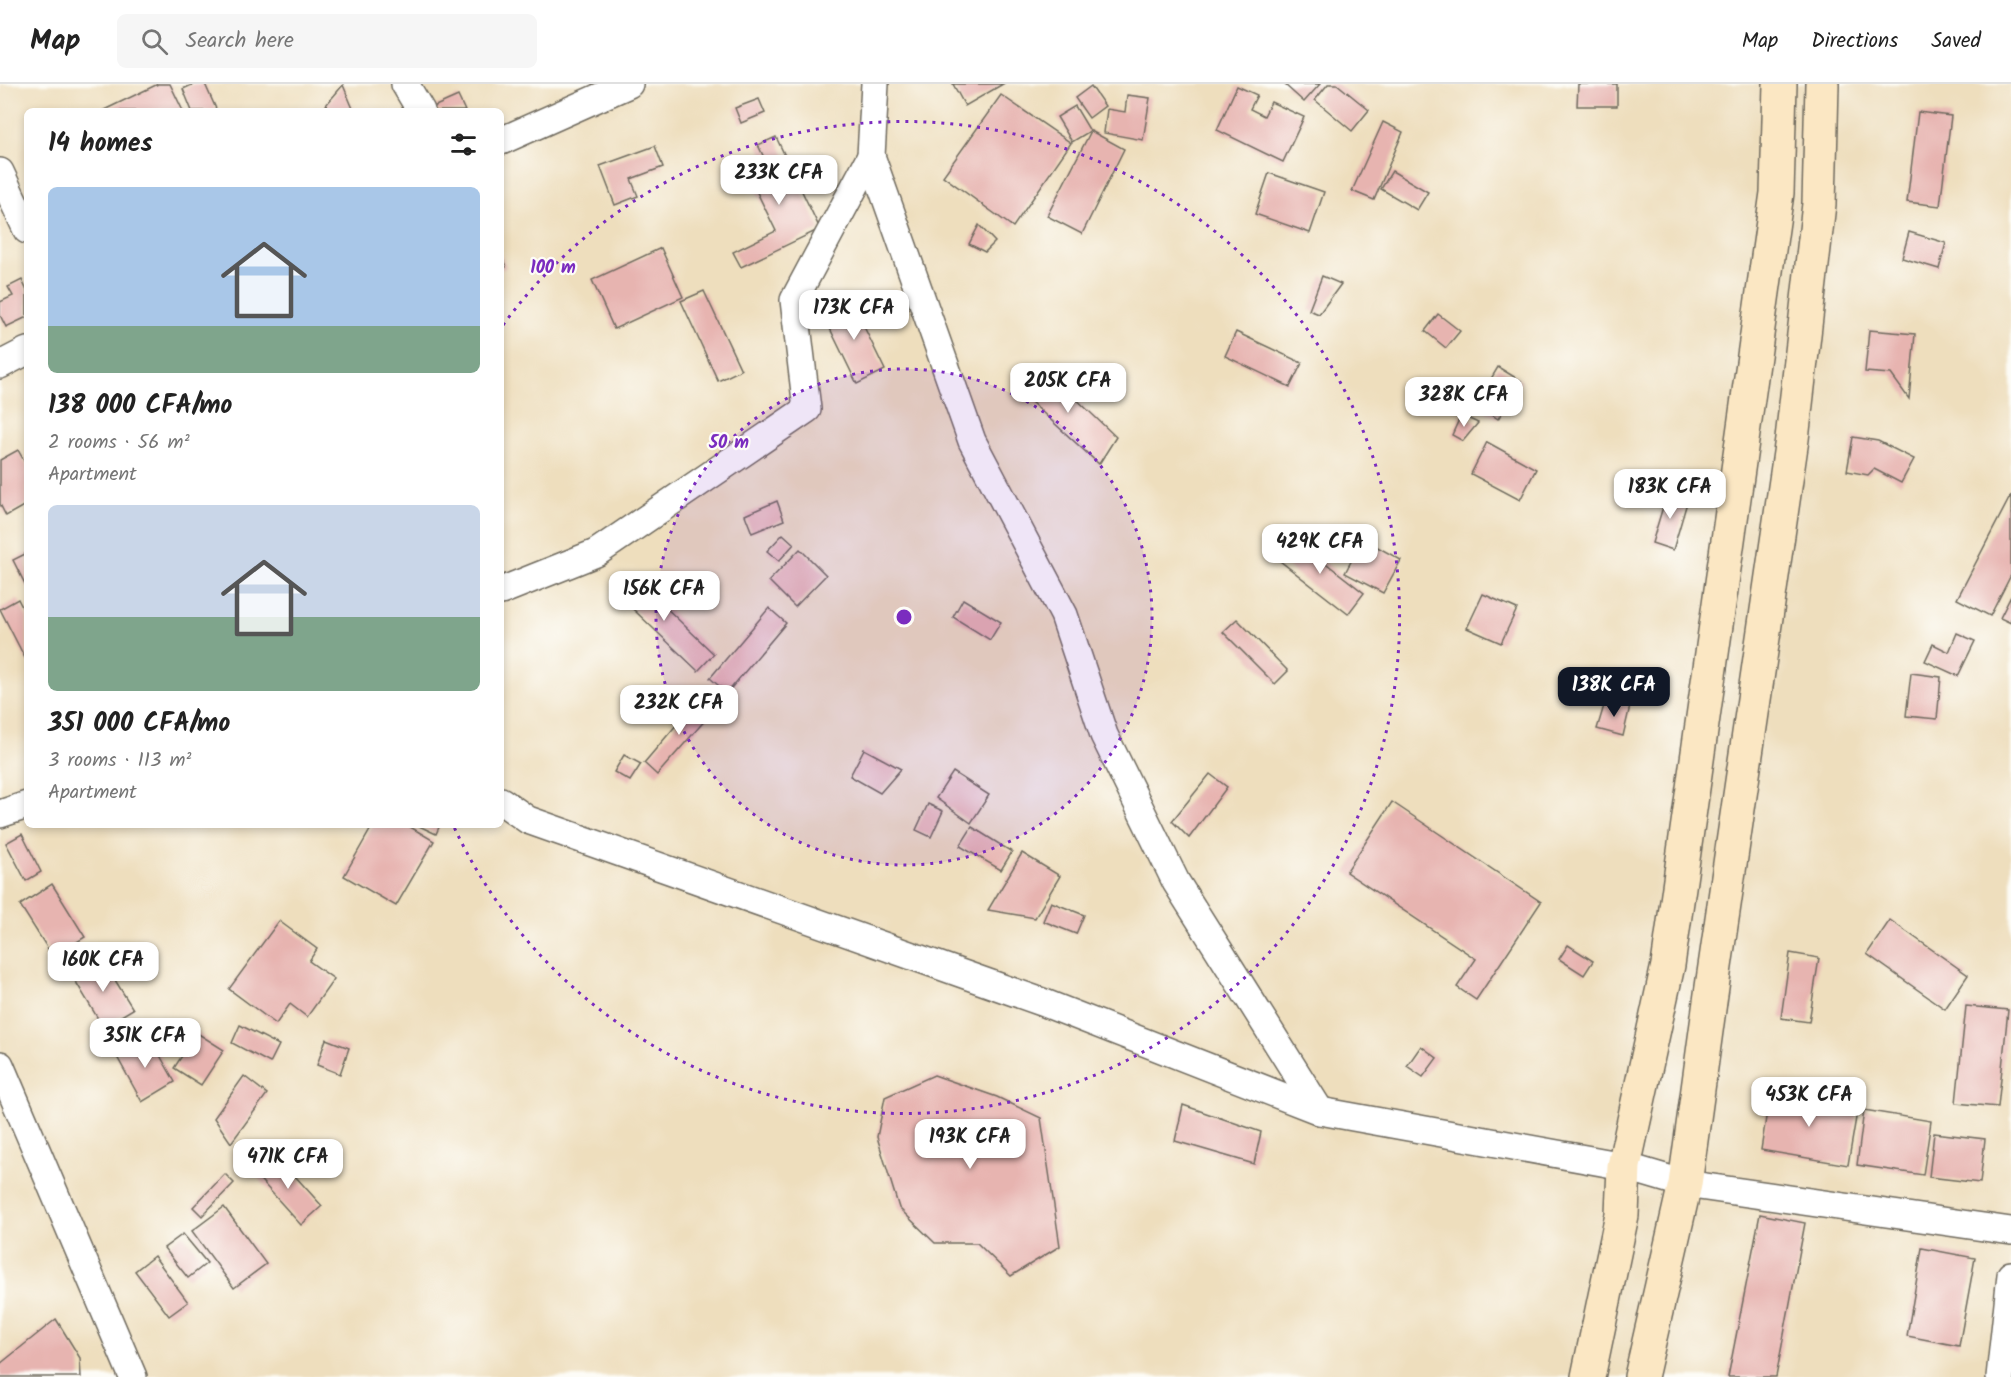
<!DOCTYPE html>
<html lang="en">
<head>
<meta charset="utf-8">
<style>
  :root { --surface:#fff; --page:#f6f6f6; --text:#222; --muted:#767676; --line:#e0e0e0; --accent:#111827 }
  body { margin:0; font-family:Kalam,sans-serif; background:var(--page); color:var(--text); height:100vh; display:flex; flex-direction:column; font-size:22px; white-space:nowrap }
  * { box-sizing:border-box; margin:0 }
  p { font-size:20px; color:var(--muted) }
  .icon { flex:none; width:33px; height:33px; fill:none; stroke:currentColor; stroke-width:2; stroke-linecap:round; stroke-linejoin:round }
  .map { position:relative; flex:1; overflow:hidden }
  .panel { position:absolute; left:24px; top:24px; width:480px; height:720px; display:flex; flex-direction:column; background:var(--surface); border-radius:9px; box-shadow:0 3px 9px #0003 }
  .panel>* { flex:none }
  .price { position:absolute; translate:-50% -51px; padding:0 14px; border-radius:12px; background:#fff; color:#222; font-size:20px; line-height:39px; filter:drop-shadow(0 2px 3px #0008) }
  .price::after { content:''; position:absolute; left:50%; top:36px; width:18px; height:14px; margin-left:-9px; background:inherit; clip-path:polygon(0 0,100% 0,50% 100%) }
  .price.active { background:var(--accent); color:#fff }
  ul { padding:0; list-style:none }
  li { display:grid; align-content:center; gap:12px; height:318px; padding:0 24px }
  li span { display:grid; place-items:center; height:186px; border-radius:9px; color:#555 }
  li>.icon { margin-inline-start:auto }
  span .icon { width:108px; height:108px; fill:#fffc; stroke-width:1 }
  li b { font-size:26px }
  h2 { display:flex; justify-content:space-between; align-items:center; height:72px; padding:0 24px; font-size:26px }
  header { display:flex; align-items:center; gap:36px; box-sizing:border-box; height:84px; padding:0 30px; background:var(--surface); border-bottom:2px solid var(--line) }
  header strong { font-size:28px }
  nav { display:flex; gap:33px; margin-inline-start:auto; font-size:21px }
  .search { width:420px; height:54px; background:var(--page); display:flex; align-items:center; gap:15px; box-sizing:border-box; padding:0 21px; border-radius:9px; color:var(--muted); font-size:22px }
  .map>svg:first-child { display:block }
</style>
</head>
<body>
<header>
<strong>Map</strong>
<div class="search"><svg class="icon" aria-label="search" viewBox="0 0 24 24"><circle cx="10" cy="10" r="6"/><path d="M15 15l6 6"/></svg>Search here</div>
<nav><a>Map</a><a>Directions</a><a>Saved</a></nav>
</header>
<div class="map">
<svg width="2011" height="1293" viewBox="0 0 2011 1293">
  <rect width="100%" height="100%" fill="#fdfcf7"/>
  <filter id="ink" filterUnits="userSpaceOnUse"><feTurbulence type="fractalNoise" baseFrequency=".0167" numOctaves="2"/><feDisplacementMap in="SourceGraphic" scale="12" xChannelSelector="R" yChannelSelector="G"/><feConvolveMatrix kernelMatrix="1 2 1 2 8 2 1 2 1" color-interpolation-filters="sRGB"/></filter>
  <filter id="wash" filterUnits="userSpaceOnUse"><feTurbulence type="fractalNoise" baseFrequency=".008" numOctaves="4" result="noise"/><feDisplacementMap in="SourceGraphic" scale="24" xChannelSelector="R" yChannelSelector="G"/><feGaussianBlur stdDeviation="1.35" result="paint"/><feColorMatrix in="noise" values="0 0 0 0 0 0 0 0 0 0 0 0 0 0 0 0 0 1.4 0 .05"/><feComposite in="paint" operator="in"/></filter>
  <g filter="url(#wash)">
    <rect width="100%" height="100%" fill="#eedebd"/>
    <g id="blocks">
      <g fill="#e7b4b0">
        <path d="M158,0h12l13,27h-81z"/>
        <path d="M194,0h11l12,27h-25l-9,-22z"/>
        <path d="M953,0h50l-38,22z"/>
        <path d="M1284,0h36l-16,18z"/>
        <path d="M1328,0h9l32,26 -17,21 -37,-31z"/>
        <path d="M1578,0h39v22h-40z"/>
        <path d="M343,1l11,26h-25l-3,-6z"/>
        <path d="M1091,2l14,20 -16,12 -14,-20z"/>
        <path d="M1237,2l20,9 -7,14 14,7 7,-14 33,15 -21,45 -66,-32z"/>
        <path d="M1001,11l70,48 -58,84 -70,-51z"/>
        <path d="M1127,11l23,3 -7,42 -39,-7 3,-24 18,3z"/>
        <path d="M458,12l7,15h-33l-1,-3z"/>
        <path d="M759,15l6,14 -24,10 -6,-15z"/>
        <path d="M1075,22l15,25 -18,11 -15,-25z"/>
        <path d="M1918,28l33,4 -11,90 -33,-4z"/>
        <path d="M1383,38l20,10 -29,68 -22,-9z"/>
        <path d="M1091,47l33,18 -42,85 -35,-18z"/>
        <path d="M776,53l44,92 -79,38 -8,-15 43,-21 -26,-53 19,-10 -11,-23z"/>
        <path d="M655,62l8,21 -32,12 7,17 -23,9 -15,-39z"/>
        <path d="M1392,87l36,21 -11,18 -36,-21z"/>
        <path d="M1269,89l55,19 -14,41 -55,-19z"/>
        <path d="M979,141l16,17 -10,10 -16,-8z"/>
        <path d="M1909,148l37,11 -7,26 -37,-11z"/>
        <path d="M661,164l22,49 -69,32 -22,-49z"/>
        <path d="M501,171l5,12 -5,3z"/>
        <path d="M1322,192l19,8 -22,30 -10,-4z"/>
        <path d="M22,196l5,11v26l-21,10 -6,-12v-13l13,-6 -5,-9z"/>
        <path d="M704,207l37,79 -23,11 -37,-80z"/>
        <path d="M850,214l35,72 -28,14 -35,-72z"/>
        <path d="M1438,230l22,17 -14,17 -21,-17z"/>
        <path d="M1869,246l46,4 -6,65 -18,-25 -26,-2z"/>
        <path d="M1236,248l66,31 -12,24 -65,-31z"/>
        <path d="M1043,283l73,70 -17,27 -82,-75z"/>
        <path d="M1498,283l23,14 -23,38 -22,-15z"/>
        <path d="M1461,331l17,8 -15,18 -11,-6z"/>
        <path d="M1853,353l25,4 36,18 -13,24 -27,-14 -6,6 -21,-4z"/>
        <path d="M1487,358l49,27 -16,31 -49,-26z"/>
        <path d="M18,366l9,16v38l-21,12 -6,-12v-44z"/>
        <path d="M1669,403l19,12 -15,51 -21,-7z"/>
        <path d="M2011,411v80l-21,41 -33,-17z"/>
        <path d="M777,417l7,19 -32,13 -7,-18z"/>
        <path d="M783,450l11,10 -15,17 -12,-10z"/>
        <path d="M1291,452l73,57 -16,21 -73,-57z"/>
        <path d="M1363,455l38,21 -18,33 -38,-20z"/>
        <path d="M800,465l26,26 -31,32 -26,-26z"/>
        <path d="M27,469v35l-14,-28z"/>
        <path d="M630,489l84,81 -16,17 -84,-80z"/>
        <path d="M1483,510l34,15 -16,34 -34,-15z"/>
        <path d="M2011,512v27l-11,-5z"/>
        <path d="M18,515l9,18v45l-27,-53z"/>
        <path d="M963,515l38,23 -11,18 -37,-23z"/>
        <path d="M769,524l17,15 -59,70 -17,-15z"/>
        <path d="M1237,535l51,52 -13,13 -52,-52z"/>
        <path d="M1957,549l18,8 -17,35 -33,-15 8,-17 16,8z"/>
        <path d="M1911,589l30,4 -4,42 -31,-3z"/>
        <path d="M700,613l14,13 -57,65 -13,-12z"/>
        <path d="M1606,615l24,7 -7,30 -26,-7z"/>
        <path d="M864,665l37,20 -21,24 -30,-17z"/>
        <path d="M624,671l17,9 -11,17 -16,-9z"/>
        <path d="M953,688l36,23 -18,28 -35,-25z"/>
        <path d="M1210,690l17,13 -38,51 -17,-17z"/>
        <path d="M1392,718l149,100 -65,98 -19,-13 19,-28 -130,-87z"/>
        <path d="M928,720l15,7 -12,26 -15,-7z"/>
        <path d="M373,741h34l27,16 -38,65 -52,-30z"/>
        <path d="M417,741h23l-4,9z"/>
        <path d="M972,743l40,25 -11,18 -41,-24z"/>
        <path d="M22,750l19,38 -15,9 -20,-38z"/>
        <path d="M1022,769l38,23 -25,42 -47,-8z"/>
        <path d="M52,800l33,53 -32,20 -33,-52z"/>
        <path d="M1051,818l33,13 -8,19 -33,-13z"/>
        <path d="M1890,836l78,55 -23,34 -78,-55z"/>
        <path d="M279,837l38,28 -8,12 25,18 -27,38 -17,-13 -14,20 -47,-35z"/>
        <path d="M1568,861l25,16 -9,14 -25,-16z"/>
        <path d="M1790,869l29,5 -10,64 -28,-4z"/>
        <path d="M102,875l31,50 -30,18 -30,-50z"/>
        <path d="M1966,922l42,4 -10,97 -42,-4z"/>
        <path d="M240,941l39,20 -9,18 -38,-20z"/>
        <path d="M197,949l27,17 -23,35 -27,-17z"/>
        <path d="M149,952l26,46 -33,20 -26,-47z"/>
        <path d="M326,955l23,9 -9,26 -23,-9z"/>
        <path d="M1421,962l16,12 -14,19 -16,-11z"/>
        <path d="M934,991l63,22 44,21 19,128 -49,30 -34,-33h-42l-36,-35 -22,-71 8,-40z"/>
        <path d="M244,992l23,18 -36,49 -17,-25z"/>
        <path d="M1770,1008l88,14 -10,59 -87,-15z"/>
        <path d="M1183,1021l78,27 -7,32 -79,-23z"/>
        <path d="M1864,1026l67,11 -8,54 -66,-10z"/>
        <path d="M1934,1049l51,6 -5,44 -51,-6z"/>
        <path d="M276,1071l46,51 -21,19 -46,-51z"/>
        <path d="M225,1090l9,9 -32,33 -9,-9z"/>
        <path d="M224,1123l42,57 -32,24 -42,-57z"/>
        <path d="M1760,1130l45,9 -29,154h-48z"/>
        <path d="M183,1150l24,29 -19,15 -24,-30z"/>
        <path d="M1922,1164l53,10 -16,88 -52,-10z"/>
        <path d="M154,1172l34,46 -19,14 -34,-45z"/>
        <path d="M56,1235l24,39 1,19h-81v-13z"/>
      </g>
    </g>
  </g>
  <g filter="url(#ink)">
    <use href="#blocks" fill-opacity="0" stroke="#6f6a5e" stroke-width="1.5"/>
    <g fill="none" stroke-linecap="round" stroke-linejoin="round">
      <defs>
        <g id="street">
          <path d="M405,0l16,27"/>
          <path d="M875,0l-4,72 101,285 92,174 40,120 72,147 144,229"/>
          <path d="M501,57l128,-57"/>
          <path d="M0,88l27,58"/>
          <path d="M0,281l27,-14"/>
          <path d="M501,507l95,-38 211,-144 -13,-109 77,-144"/>
          <path d="M501,717l27,19 514,182 278,109 304,55 61,18 326,47"/>
          <path d="M0,730l27,-9"/>
          <path d="M0,981l133,312"/>
          <path d="M2000,1293l11,-102"/>
        </g>
        <g id="secondary">
          <path d="M1588,1293l34,-162 2,-49 44,-201 109,-772 3,-109"/>
          <path d="M1641,1293l44,-193 27,-197 80,-548 27,-235 3,-120"/>
        </g>
      </defs>
      <use href="#street" stroke="#6f6a5e" stroke-width="30"/>
      <use href="#secondary" stroke="#6f6a5e" stroke-width="36"/>
      <use href="#street" stroke="#fff" stroke-width="27"/>
      <use href="#secondary" stroke="#fbe7c3" stroke-width="33"/>
    </g>
  </g>
  <circle cx="904" cy="533" r="248" fill="#7b2cbf" fill-opacity=".12"/>
  <g fill="none" stroke="#7b2cbf" stroke-width="3" stroke-dasharray="3 6">
    <circle cx="904" cy="533" r="248"/>
    <path d="M503 241A496 496 0 1 1 454 743"/>
  </g>
  <circle cx="904" cy="533" r="9" fill="#7b2cbf" stroke="#fdfcf7" stroke-width="3"/>
  <g font-size="18" text-anchor="middle" font-weight="bold" fill="#7b2cbf" stroke="#fdfcf7" stroke-width="4.5" stroke-linejoin="round" paint-order="stroke">
    <text x="553" y="189">100 m</text>
    <text x="729" y="364">50 m</text>
  </g>
</svg>
<b class="price" style="left:779px;top:122px">233K CFA</b>
<b class="price" style="left:854px;top:257px">173K CFA</b>
<b class="price" style="left:1068px;top:330px">205K CFA</b>
<b class="price" style="left:1464px;top:344px">328K CFA</b>
<b class="price" style="left:1670px;top:436px">183K CFA</b>
<b class="price" style="left:1320px;top:491px">429K CFA</b>
<b class="price" style="left:664px;top:538px">156K CFA</b>
<b class="price active" style="left:1614px;top:634px">138K CFA</b>
<b class="price" style="left:679px;top:652px">232K CFA</b>
<b class="price" style="left:103px;top:909px">160K CFA</b>
<b class="price" style="left:145px;top:985px">351K CFA</b>
<b class="price" style="left:1809px;top:1044px">453K CFA</b>
<b class="price" style="left:970px;top:1086px">193K CFA</b>
<b class="price" style="left:288px;top:1106px">471K CFA</b>
<section class="panel">
<h2>14 homes<svg class="icon" aria-label="filters" viewBox="0 0 24 24"><path d="M4 7h16M4 17h16"/><circle cx="9" cy="7" r="2"/><circle cx="15" cy="17" r="2"/></svg></h2>
<ul>
<li><span style="background:linear-gradient(#a9c7e8 75%,#7fa58c 0)"><svg class="icon" aria-label="home" viewBox="0 0 24 24"><path d="M3 11l9-7 9 7M6 9v11h12V9"/></svg></span><div><b>138 000 CFA/mo</b><p>2 rooms · 56 m²</p><p>Apartment</p></div></li>
<li><span style="background:linear-gradient(#c9d6e8 60%,#7fa58c 0)"><svg class="icon" aria-label="home" viewBox="0 0 24 24"><path d="M3 11l9-7 9 7M6 9v11h12V9"/></svg></span><div><b>351 000 CFA/mo</b><p>3 rooms · 113 m²</p><p>Apartment</p></div></li>
</ul>
</section>
</div>
</body>
</html>
